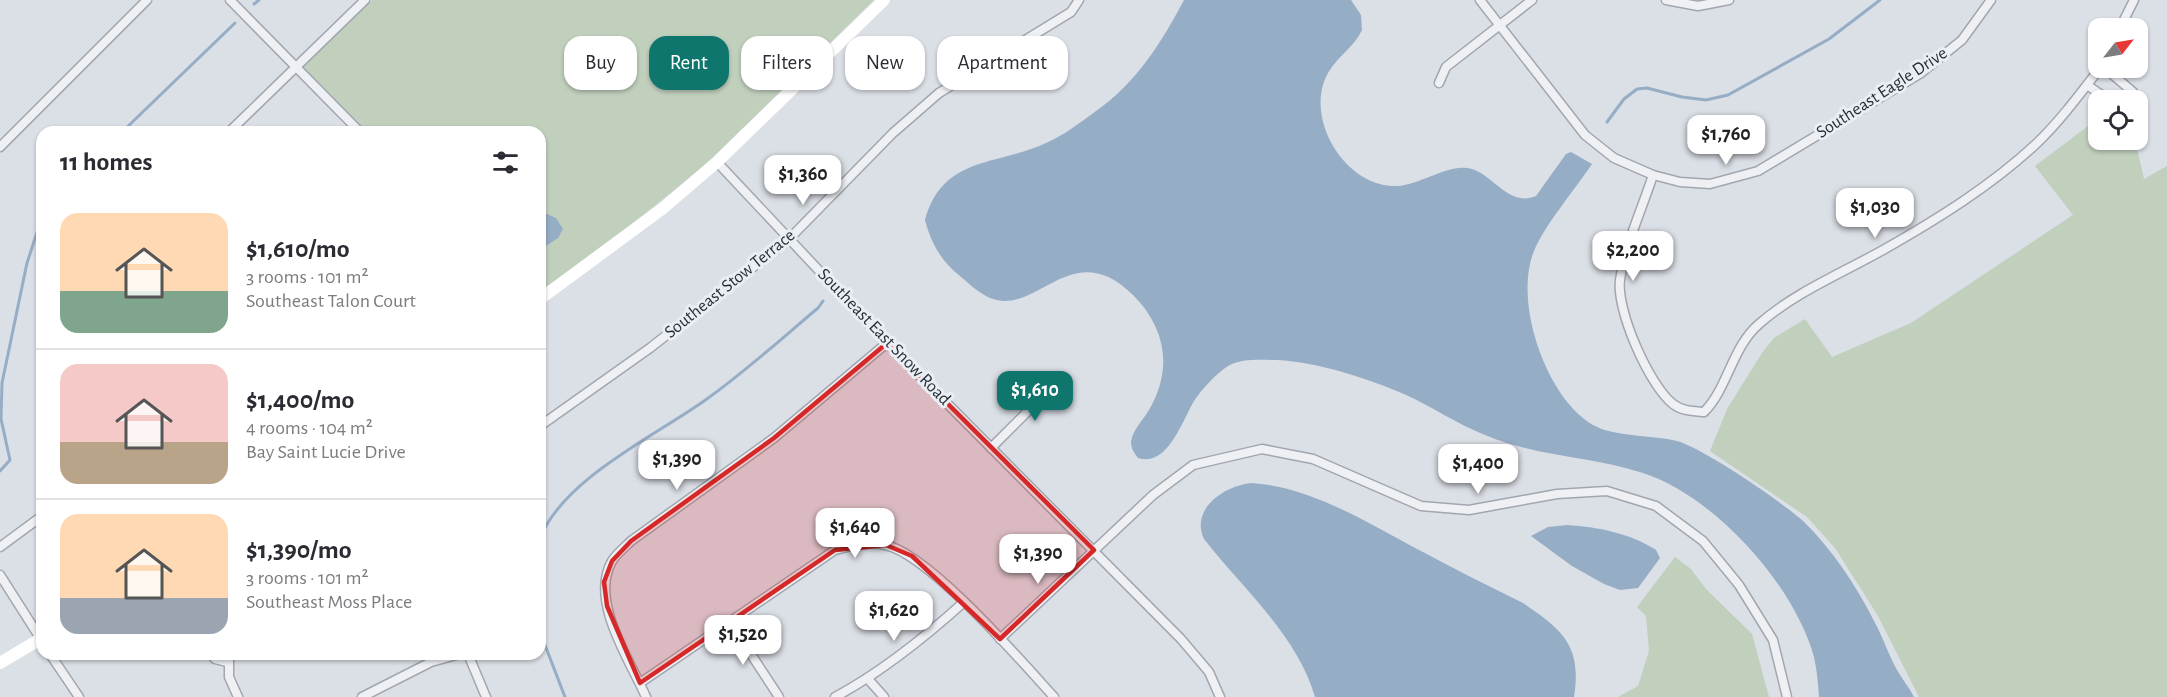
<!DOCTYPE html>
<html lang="en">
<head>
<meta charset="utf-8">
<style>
  :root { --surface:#fff; --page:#f7f7f7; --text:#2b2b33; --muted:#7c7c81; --line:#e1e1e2; --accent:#0f766e }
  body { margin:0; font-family:"Alegreya Sans",sans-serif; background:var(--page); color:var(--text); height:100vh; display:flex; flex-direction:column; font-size:22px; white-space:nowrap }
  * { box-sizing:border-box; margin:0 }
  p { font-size:20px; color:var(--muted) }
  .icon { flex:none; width:33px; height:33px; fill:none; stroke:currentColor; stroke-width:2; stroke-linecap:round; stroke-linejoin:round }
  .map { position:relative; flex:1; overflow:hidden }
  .sheet { position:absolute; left:36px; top:126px; width:510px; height:534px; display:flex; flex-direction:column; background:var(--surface); border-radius:18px; box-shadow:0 2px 4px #0004 }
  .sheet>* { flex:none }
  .top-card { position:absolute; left:564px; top:36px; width:570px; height:54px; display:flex; gap:12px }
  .needle { width:39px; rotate:59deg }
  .buttons { position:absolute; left:2088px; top:18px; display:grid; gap:12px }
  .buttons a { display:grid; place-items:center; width:60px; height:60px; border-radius:12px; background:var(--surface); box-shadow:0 2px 4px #0004; font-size:30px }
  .price { position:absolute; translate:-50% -51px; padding:0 14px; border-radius:12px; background:#fff; color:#222; font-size:20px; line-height:39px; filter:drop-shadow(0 2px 3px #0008) }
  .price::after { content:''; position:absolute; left:50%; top:36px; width:18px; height:14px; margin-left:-9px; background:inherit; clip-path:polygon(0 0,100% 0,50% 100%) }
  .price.selected { background:var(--accent); color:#fff }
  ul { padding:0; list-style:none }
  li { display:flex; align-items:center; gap:18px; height:150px; padding:0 24px }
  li+li { border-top:2px solid var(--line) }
  li span { display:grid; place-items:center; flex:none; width:168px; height:120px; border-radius:18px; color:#555 }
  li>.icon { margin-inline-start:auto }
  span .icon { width:72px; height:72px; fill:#fffc; stroke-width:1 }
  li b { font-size:26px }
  h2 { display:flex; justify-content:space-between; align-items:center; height:72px; padding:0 24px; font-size:26px }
  .tag { padding:0 21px; border-radius:18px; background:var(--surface); box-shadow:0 2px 4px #0004; font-size:21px; line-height:54px }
  .tag.selected { background:var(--accent); color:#fff }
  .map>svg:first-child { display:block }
</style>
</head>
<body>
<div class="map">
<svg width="2167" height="697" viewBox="0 0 2167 697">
  <rect width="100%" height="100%" fill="#dbdfe6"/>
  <g fill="#c1cfbd">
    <path d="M372,0h502l-171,167 -100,80 -63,45v-160h-173l-65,-65z"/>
    <path d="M2098,122v18h37l9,39 23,-13v531h-248l-41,-81 -43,-68 -28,-31 -97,-66 17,-42 35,-56 12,-15 31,-19 27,38 79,-34 162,-108 -38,-49 57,-43z"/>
    <path d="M1675,557l16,12 15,20 46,45 17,63h-151l20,-11 11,-35 -3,-35 -9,-9z"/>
  </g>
  <g fill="#96adc6">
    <path d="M1184,0h167l10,15 1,15c-7,16 -25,27 -34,43 -25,44 17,115 69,113 22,-1 50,-21 70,-18 25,3 40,40 69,28l30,-42 5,-2 21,12c-16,24 -48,62 -58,87 -21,50 12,147 59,174 21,12 60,10 84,16 26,7 105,61 126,80 29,28 53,64 71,100 9,16 14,33 23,49 5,9 12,17 17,27h-95c-1,-13 -2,-27 -5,-40 -20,-73 -100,-161 -171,-184 -52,-17 -106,-16 -158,-38 -28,-11 -54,-29 -81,-41 -38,-16 -86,-32 -127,-34 -15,0 -36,-2 -49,6 -11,7 -24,21 -32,32 -13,19 -27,70 -58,60 -4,-5 -7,-10 -7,-16 1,-11 12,-22 18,-32 24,-41 17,-82 -16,-115 -62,-61 -95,22 -143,3 -11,-5 -21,-14 -30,-22 -19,-15 -29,-33 -35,-56 18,-65 72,-54 121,-77 17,-7 35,-21 50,-32 41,-29 65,-68 88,-111z"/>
    <path d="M540,211l16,7 7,11 -5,9 -18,12z"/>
    <path d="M1251,483c61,4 117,40 170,68 33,18 68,35 102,52 40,27 59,43 51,94h-259c-18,-62 -72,-108 -111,-158 -14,-30 20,-53 47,-56z"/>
    <path d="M1567,525c30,2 63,8 89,25l4,8 -22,30 -18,2 -16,-6 -32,-18 -41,-30 17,-9z"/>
  </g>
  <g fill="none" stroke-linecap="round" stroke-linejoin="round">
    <g stroke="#96adc6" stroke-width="3">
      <path d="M254,4l5,-4"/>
      <path d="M1607,122l17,-23 13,-10 10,-1 35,9 24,3 22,-5 101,-56 51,-39"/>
      <path d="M122,132l113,-109"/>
      <path d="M0,471l10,-11 -9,-41 1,-36 25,-120 15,-46"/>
      <path d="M540,538c24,-59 113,-101 164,-137 40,-28 77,-62 114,-93l5,-7"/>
      <path d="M540,632l25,65"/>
    </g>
    <defs>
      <g id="street">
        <path d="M230,0l130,132"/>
        <path d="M1480,0l105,135 29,23 39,17 27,7 30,2 48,-13 163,-98 41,-33 29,-40"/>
        <path d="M1666,0l32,6 31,-6"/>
        <path d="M2120,28l14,-28"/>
        <path d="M2105,68l28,24 1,8"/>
        <path d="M1439,83l7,-16 86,-67"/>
        <path d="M2087,85l22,15"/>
        <path d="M229,132l136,-132"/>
        <path d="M0,147l147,-147"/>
        <path d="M717,162l170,181 294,296 28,33 11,25"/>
        <path d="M1653,175c-11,34 -28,70 -33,105 -4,30 29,105 53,124 9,7 20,7 31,8 24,-24 28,-65 55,-88 35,-31 83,-51 124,-74 53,-30 108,-64 153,-106 24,-23 44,-50 64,-76"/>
        <path d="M540,426l110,-78 139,-109 104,-106 46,-40 132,-81 8,-12"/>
        <path d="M991,448l70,-70"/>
        <path d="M0,547l42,-31"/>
        <path d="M0,575l42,66"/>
        <path d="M730,622l49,75"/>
        <path d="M1000,639l153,-144 40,-30 69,-16 51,10 108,47 48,4 88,-16 50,-3 49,15 47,35 36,44 34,55 14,57"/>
        <path d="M50,654l29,43"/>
        <path d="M211,654l4,5 12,3"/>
        <path d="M229,654v23l9,20"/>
        <path d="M468,654l18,43"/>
        <path d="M868,679l16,18"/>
        <path d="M640,683l195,-133c16,-4 33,-9 50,-5 43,8 137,117 169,152"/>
        <path d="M362,697l69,-35 29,-8"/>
        <path d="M646,697c-16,-37 -57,-96 -34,-136 4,-7 13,-14 19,-20l143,-103 113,-95"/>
        <path d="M835,697c47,-25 89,-59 129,-95"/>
      </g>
    </defs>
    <use href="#street" stroke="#a1a6af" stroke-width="11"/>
    <use href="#street" stroke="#eef0f4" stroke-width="8"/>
    <g stroke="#fff" stroke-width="12">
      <path d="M540,299l122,-90 55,-47 167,-162"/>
      <path d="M0,663l42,-25"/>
    </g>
  </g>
  <path fill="#d62828" fill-opacity="0.2" stroke="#d62828" stroke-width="4.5" stroke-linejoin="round" d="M887,343l207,207 -94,89 -88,-83 -26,-11 -51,5 -195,133 -33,-77 -3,-24 8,-21 19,-20 143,-103z"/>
  <g text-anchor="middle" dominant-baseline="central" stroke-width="6" stroke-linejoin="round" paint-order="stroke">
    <g font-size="18" fill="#262e3b" stroke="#eaeef3">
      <text transform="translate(1882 93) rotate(-33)">Southeast Eagle Drive</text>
      <text transform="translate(730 284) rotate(-39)">Southeast Stow Terrace</text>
      <text transform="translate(884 337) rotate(46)">Southeast East Snow Road</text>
    </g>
  </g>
</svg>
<div class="buttons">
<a><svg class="needle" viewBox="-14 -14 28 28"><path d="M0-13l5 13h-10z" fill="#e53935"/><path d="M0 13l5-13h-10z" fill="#7c7c81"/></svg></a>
<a><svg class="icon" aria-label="locate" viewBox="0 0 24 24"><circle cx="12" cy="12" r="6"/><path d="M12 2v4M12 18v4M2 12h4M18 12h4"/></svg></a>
</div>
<b class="price" style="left:1726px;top:166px">$1,760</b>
<b class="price" style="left:803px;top:206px">$1,360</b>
<b class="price" style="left:1875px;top:239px">$1,030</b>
<b class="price" style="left:1633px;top:282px">$2,200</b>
<b class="price selected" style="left:1035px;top:422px">$1,610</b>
<b class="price" style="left:677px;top:491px">$1,390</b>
<b class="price" style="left:1478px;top:495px">$1,400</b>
<b class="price" style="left:855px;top:559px">$1,640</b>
<b class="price" style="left:1038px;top:585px">$1,390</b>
<b class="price" style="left:894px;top:642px">$1,620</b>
<b class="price" style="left:743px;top:666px">$1,520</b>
<div class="top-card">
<a class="tag">Buy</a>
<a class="tag selected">Rent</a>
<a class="tag">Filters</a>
<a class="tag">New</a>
<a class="tag">Apartment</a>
</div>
<section class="sheet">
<h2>11 homes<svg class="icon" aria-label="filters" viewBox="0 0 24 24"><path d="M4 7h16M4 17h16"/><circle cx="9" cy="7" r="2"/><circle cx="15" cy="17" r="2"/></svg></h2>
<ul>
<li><span style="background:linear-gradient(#ffd9b3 65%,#7fa58c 0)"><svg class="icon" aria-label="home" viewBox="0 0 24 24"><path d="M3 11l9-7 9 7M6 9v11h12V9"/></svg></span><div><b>$1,610/mo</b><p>3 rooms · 101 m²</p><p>Southeast Talon Court</p></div></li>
<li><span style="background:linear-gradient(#f6c9c9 65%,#b9a48a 0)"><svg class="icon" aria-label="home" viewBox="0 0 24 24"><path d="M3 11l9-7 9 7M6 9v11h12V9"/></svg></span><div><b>$1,400/mo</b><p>4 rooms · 104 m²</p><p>Bay Saint Lucie Drive</p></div></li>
<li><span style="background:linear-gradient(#ffd9b3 70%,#9aa5b1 0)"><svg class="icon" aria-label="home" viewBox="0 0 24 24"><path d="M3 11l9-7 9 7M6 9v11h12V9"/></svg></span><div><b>$1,390/mo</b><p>3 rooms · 101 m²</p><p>Southeast Moss Place</p></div></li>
</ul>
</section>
</div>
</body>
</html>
